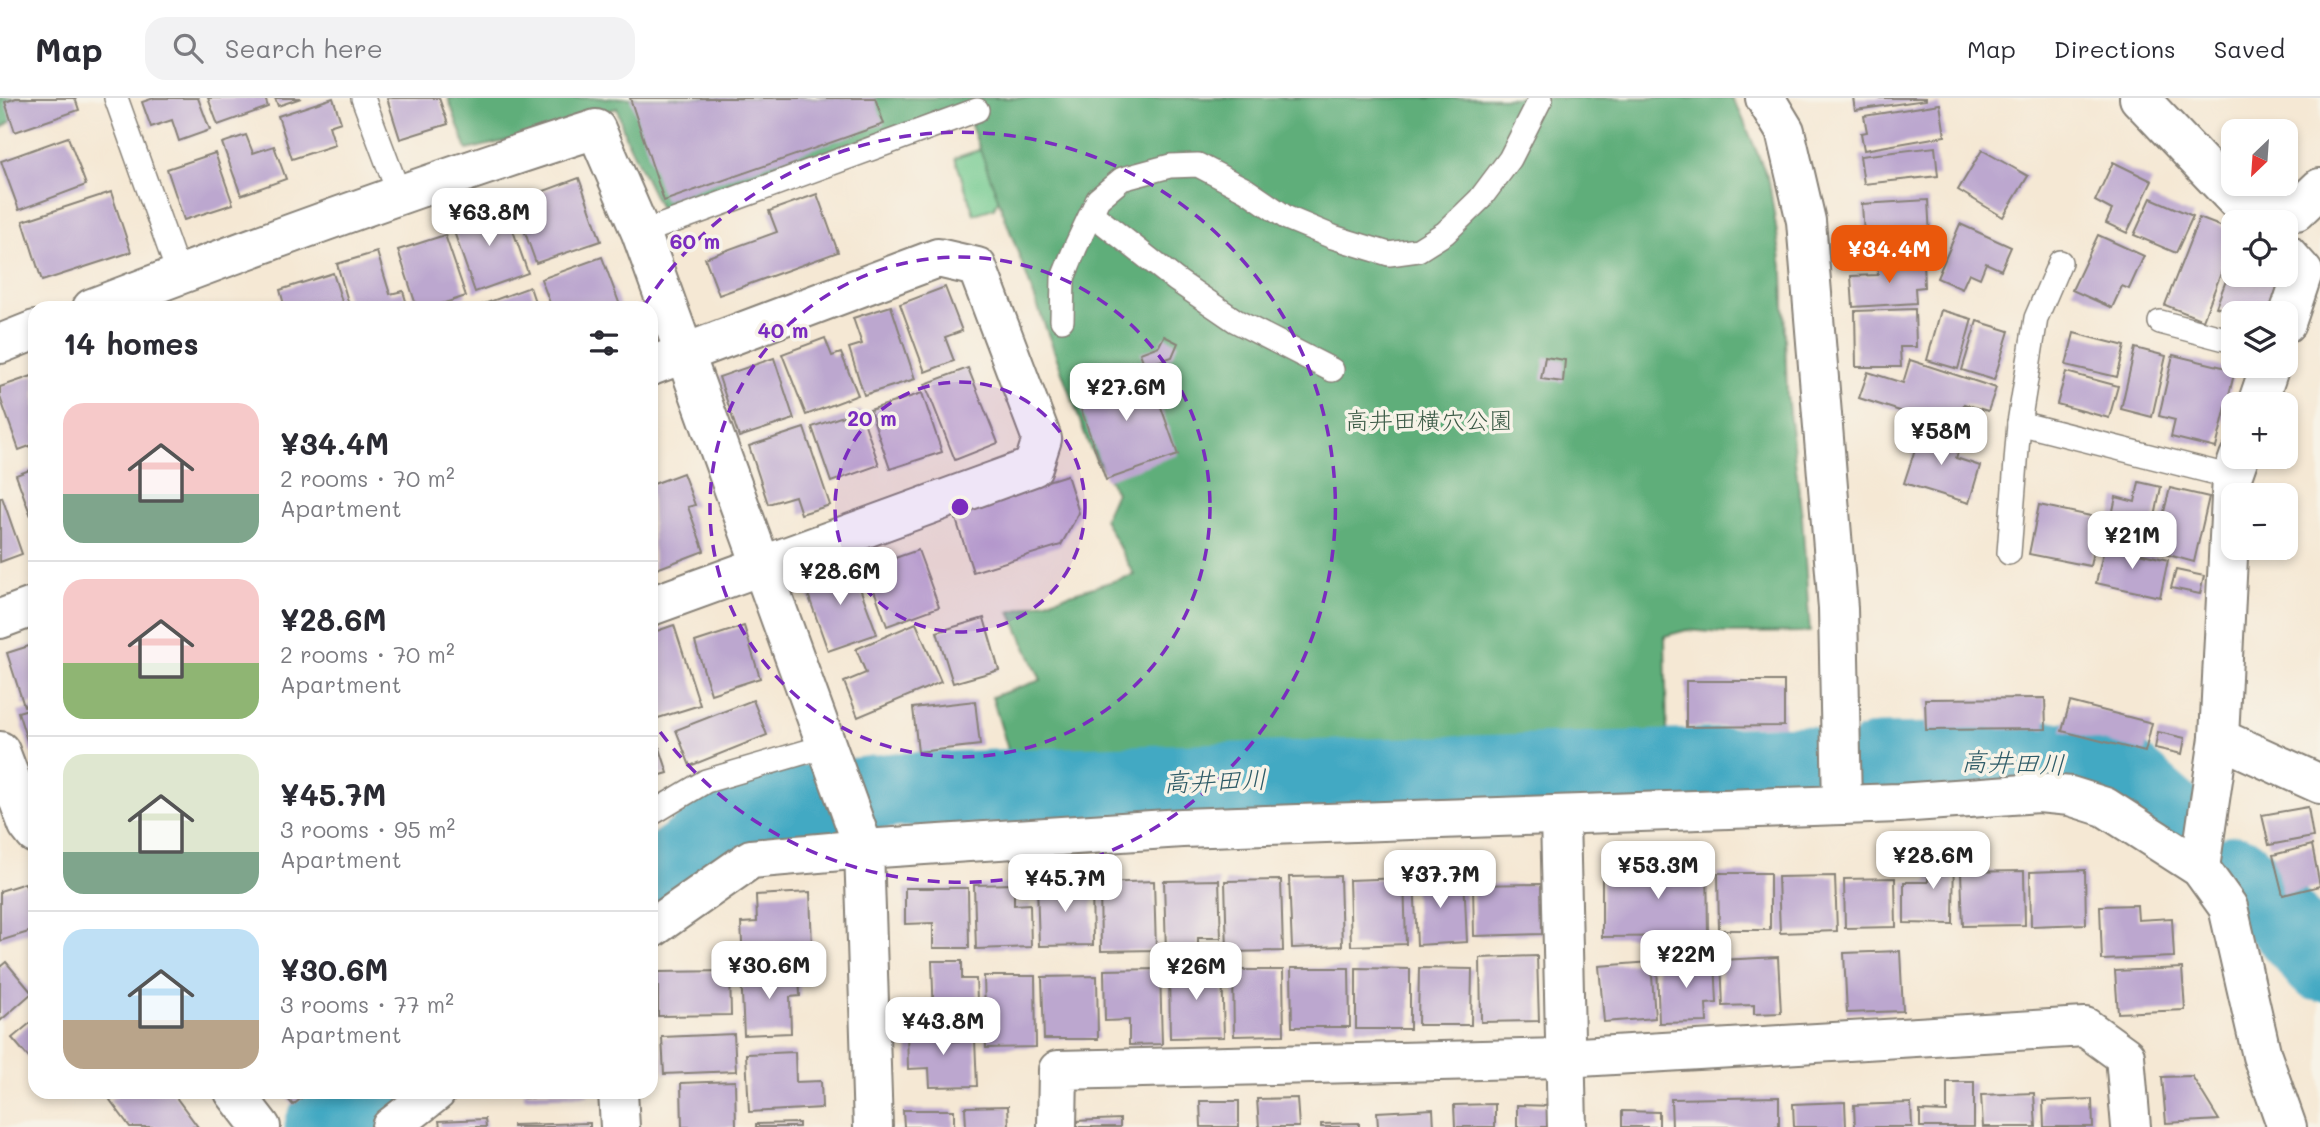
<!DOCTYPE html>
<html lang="en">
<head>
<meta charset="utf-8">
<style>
  :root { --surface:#fff; --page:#f2f2f3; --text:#2b2b33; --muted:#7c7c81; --line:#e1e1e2; --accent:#ea580c }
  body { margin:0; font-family:Mali,"Klee One",sans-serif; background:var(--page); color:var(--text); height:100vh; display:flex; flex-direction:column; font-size:26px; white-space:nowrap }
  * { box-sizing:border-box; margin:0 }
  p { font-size:23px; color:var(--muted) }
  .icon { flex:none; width:38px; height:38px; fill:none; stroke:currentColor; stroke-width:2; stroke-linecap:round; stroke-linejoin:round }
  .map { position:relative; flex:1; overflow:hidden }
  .details { position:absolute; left:28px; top:203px; width:630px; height:798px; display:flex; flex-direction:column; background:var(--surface); border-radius:21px; box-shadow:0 4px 10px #0003 }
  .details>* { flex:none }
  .needle { width:46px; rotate:205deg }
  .fabs { position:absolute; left:2221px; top:21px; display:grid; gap:14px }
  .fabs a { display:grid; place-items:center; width:77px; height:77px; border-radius:14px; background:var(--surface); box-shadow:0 4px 10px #0003; font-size:35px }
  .price { position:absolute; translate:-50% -60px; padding:0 16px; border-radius:14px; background:#fff; color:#222; font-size:23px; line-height:46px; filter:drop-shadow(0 2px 4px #0008) }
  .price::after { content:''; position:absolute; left:50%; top:42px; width:21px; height:16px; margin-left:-10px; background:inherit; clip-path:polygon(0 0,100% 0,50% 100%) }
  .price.selected { background:var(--accent); color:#fff }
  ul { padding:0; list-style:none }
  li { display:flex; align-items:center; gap:21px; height:175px; padding:0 35px }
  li+li { border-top:2px solid var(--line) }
  li span { display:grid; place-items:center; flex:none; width:196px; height:140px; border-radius:21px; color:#555 }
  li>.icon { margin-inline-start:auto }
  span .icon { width:84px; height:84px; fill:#fffc; stroke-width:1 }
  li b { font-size:30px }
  h2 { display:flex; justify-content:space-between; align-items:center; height:84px; padding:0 35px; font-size:30px }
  header { display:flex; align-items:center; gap:42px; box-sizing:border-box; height:98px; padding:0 35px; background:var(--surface); border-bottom:2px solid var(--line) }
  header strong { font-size:33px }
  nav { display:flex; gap:38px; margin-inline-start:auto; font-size:24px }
  .search { width:490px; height:63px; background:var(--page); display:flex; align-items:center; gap:18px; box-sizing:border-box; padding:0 24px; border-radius:21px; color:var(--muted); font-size:26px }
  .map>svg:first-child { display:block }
</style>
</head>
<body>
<header>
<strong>Map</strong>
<div class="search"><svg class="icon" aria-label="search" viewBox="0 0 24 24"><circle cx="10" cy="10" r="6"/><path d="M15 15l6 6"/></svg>Search here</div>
<nav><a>Map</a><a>Directions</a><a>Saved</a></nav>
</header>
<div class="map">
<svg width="2320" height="1029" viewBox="0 0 2320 1029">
  <rect width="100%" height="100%" fill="#f7f3e8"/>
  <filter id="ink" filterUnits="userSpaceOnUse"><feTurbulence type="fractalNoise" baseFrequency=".0143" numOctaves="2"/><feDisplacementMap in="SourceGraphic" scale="14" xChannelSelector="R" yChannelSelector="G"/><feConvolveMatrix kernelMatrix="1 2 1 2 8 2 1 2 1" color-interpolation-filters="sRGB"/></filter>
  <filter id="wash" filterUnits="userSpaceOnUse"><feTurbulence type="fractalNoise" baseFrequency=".00686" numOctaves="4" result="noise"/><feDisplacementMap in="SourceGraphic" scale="28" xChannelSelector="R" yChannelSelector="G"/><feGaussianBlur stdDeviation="1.57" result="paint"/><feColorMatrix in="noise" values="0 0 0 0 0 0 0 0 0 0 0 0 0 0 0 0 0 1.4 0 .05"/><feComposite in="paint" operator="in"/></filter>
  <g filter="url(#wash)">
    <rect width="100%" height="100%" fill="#f5e8d4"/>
    <path fill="#73ca90" stroke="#487356" stroke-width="2" d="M994,47l13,37 -13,26 -20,6 -19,-56z"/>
    <g fill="#5eae7a" stroke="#3d654b" stroke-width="2">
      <path d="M0,0h29l-12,19 -17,12z"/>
      <path d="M448,0h1283l9,14 29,69 14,92 4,123 15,120 8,116 -87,1 -36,-3 -22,6 2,97 -59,6 -77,-1 -118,8 -65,8 -143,-5 -193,14 -20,-66 49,-17 -31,-68 124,-37 -30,-56 12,-27 -26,-44 -125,-339 -116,35 -189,65 -35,-73 -8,-28 -78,25 -72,17z"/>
    </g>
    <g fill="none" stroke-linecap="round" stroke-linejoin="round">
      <g stroke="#43a9c3" stroke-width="75">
        <path d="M1879,663l170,-3 70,13 53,46"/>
        <path d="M2236,774l21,18 63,74"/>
        <path d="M651,783l98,-71 147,-20 908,-27"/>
        <path d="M322,1029l52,-35"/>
      </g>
    </g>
    <g id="blocks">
      <g fill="#bca7cf">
        <path d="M16,0h59l4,12 -64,22 -10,-30z"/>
        <path d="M154,0h44l12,32 -31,11 -7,-21 -21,7 -9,-25z"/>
        <path d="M208,0h57l3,9 -50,18z"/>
        <path d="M275,0h26l-23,8z"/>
        <path d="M333,0l8,24 -12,4 6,19 -43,14 -14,-43z"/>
        <path d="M387,0h52l9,26 -48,15z"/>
        <path d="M630,0h245l9,26 -220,77z"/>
        <path d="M1853,0h73v2l-71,10z"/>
        <path d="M1940,6l5,32 -81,14 -3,-17 6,-1 -3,-16z"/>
        <path d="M246,37l7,18 21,-7 12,33 -45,16 -19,-52z"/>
        <path d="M68,39l18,48 -67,25 -18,-49z"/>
        <path d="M1935,49l3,29 -74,8 -4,-28z"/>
        <path d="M1982,52l46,26 -25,41 -45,-27z"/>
        <path d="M215,55l18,51 -49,16 -17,-51z"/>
        <path d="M2113,64l39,19 -25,52 -21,-10 6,-13 -17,-9z"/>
        <path d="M579,80l22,63 -65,22 -22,-61z"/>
        <path d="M111,94l20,60 -89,29 -19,-60z"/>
        <path d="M817,96l21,58 -119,43 -14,-37 72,-26 -8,-21z"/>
        <path d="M2151,100l42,18 -17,37 -42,-18z"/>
        <path d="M1928,102l2,37 -16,1v11l-49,2 -3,-47z"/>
        <path d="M504,107l24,68 -53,19 -24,-69z"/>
        <path d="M2199,120l34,13v11l-30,78 -38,-15z"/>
        <path d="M1960,126l51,23 -10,23 -15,-7 -6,15 -11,-5 -7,16 -25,-11z"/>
        <path d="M445,137l21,61 -37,12h-12l-19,-58z"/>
        <path d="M2098,137l46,21 -15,33 -7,-3 -10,22 -40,-18z"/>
        <path d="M377,154l13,42 13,-3 5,17h-58l-13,-44z"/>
        <path d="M602,159l19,51h-69l-11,-29z"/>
        <path d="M1923,163l1,26 -9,1 1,15 -63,4 -2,-31 27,-1 -1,-12z"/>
        <path d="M2233,164v13h23l27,9 -11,29h-39l-17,-6z"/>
        <path d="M333,175l11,35h-59l-5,-18z"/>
        <path d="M530,189l7,21h-55l-1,-3z"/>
        <path d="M945,189l17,44 -17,6 9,24 -29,11 -25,-68z"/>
        <path d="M891,208l24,73 -51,16 -15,-47 13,-4 -9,-26z"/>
        <path d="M1915,211l1,38h-16l1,20h-45l-1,-56z"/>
        <path d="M1941,212l31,9 -14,50 -31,-9z"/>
        <path d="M1977,223l32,10 -15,49 -32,-10z"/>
        <path d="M2074,235l51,13 -8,31 -51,-12z"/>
        <path d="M1164,238l14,7 -6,14 -27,9 -5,-13 19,-7z"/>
        <path d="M825,240l7,18 9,-3 17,42 -52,20 -24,-61z"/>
        <path d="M2135,250l31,8 -14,61 -31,-8z"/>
        <path d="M2173,257l62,15 -19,78 -45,-11 4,-17 -16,-4z"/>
        <path d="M1545,259l20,3 -2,22 -22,-3z"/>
        <path d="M774,260l20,61 -55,18 -20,-60z"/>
        <path d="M1910,262l86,28 -8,23 -24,-7 -7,25 -98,-31 9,-26 35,11z"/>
        <path d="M1140,268l5,12 5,-2 28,79 -72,25 -28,-79 5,-2 -4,-11z"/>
        <path d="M968,270l30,75 -43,17 -30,-76z"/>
        <path d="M2066,274l52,14 -9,32 -52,-14z"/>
        <path d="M35,277v69l-16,6 -19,-53v-10z"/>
        <path d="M922,295l20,59 -52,17 -20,-59z"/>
        <path d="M860,312l19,55 -48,17 -19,-55z"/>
        <path d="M804,330l26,77 -29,9 -6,-18 -27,8 -19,-58z"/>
        <path d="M1922,330l40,13 -6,17 24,8 -11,37 -65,-20z"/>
        <path d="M35,370v59l-19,-52z"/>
        <path d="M683,375l12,32 -7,2 16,44 -50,19 -3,-85z"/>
        <path d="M1067,377l12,38 -18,32 -88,27 -20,-62z"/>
        <path d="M2139,384l22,5 -12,60 -42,-9 9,-41 19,5z"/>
        <path d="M2170,390l39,9 -15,65 -40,-11z"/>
        <path d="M2,399l20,57 -22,8v-64z"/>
        <path d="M2039,407l61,13 -10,48 -61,-12z"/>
        <path d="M2105,447l63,15 -8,37 -64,-14z"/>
        <path d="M918,452l21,57 -52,19 -21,-58z"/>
        <path d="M851,466l26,70 -49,17 -25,-71z"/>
        <path d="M2176,472l28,6 -4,18 -29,-6z"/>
        <path d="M984,520l15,52 -46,13 -16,-51z"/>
        <path d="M916,525l25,59 -83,35 -14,-35 22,-9 -10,-24z"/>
        <path d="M674,527l26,80 -45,14 -4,-10v-76z"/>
        <path d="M744,528l16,52 -49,16 -16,-52z"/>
        <path d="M35,546v59l-11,3 -17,-53z"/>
        <path d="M1686,583h98v45l-98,1z"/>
        <path d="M2045,600l1,31 -120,1 -1,-31z"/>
        <path d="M753,602l14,35 -77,31 -14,-36z"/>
        <path d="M975,603l5,44 -62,7 -5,-44z"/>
        <path d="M2070,604l82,21 -7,29 -83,-21z"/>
        <path d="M35,609v45l-4,1 -13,-41z"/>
        <path d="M654,632l14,43 -17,5v-47z"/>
        <path d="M2158,634l27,6 -3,16 -27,-6z"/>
        <path d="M2308,709l5,30 -44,8 -7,-30z"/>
        <path d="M2312,747l8,41 -37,9 -10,-40z"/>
        <path d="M1929,748h25l-1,78 -49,-1v-41h24z"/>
        <path d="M1707,761l1,77 -106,1v-60l48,-1 -1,-16z"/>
        <path d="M2085,772l1,54 -55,2 -1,-54z"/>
        <path d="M2024,773l1,54 -62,1 -2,-54z"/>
        <path d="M1718,775h52v57h-51z"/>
        <path d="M1340,778l2,70 -50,2 -3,-71z"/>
        <path d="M1464,778l3,66 -50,3 -3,-67z"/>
        <path d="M1835,778l2,55 -57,2 -2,-56z"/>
        <path d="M1404,780l2,66 -55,2 -2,-66z"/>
        <path d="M1895,780l1,49 -51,1 -1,-49z"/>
        <path d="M1219,782l2,58h-23v13l-32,1 -2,-71z"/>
        <path d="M1281,782l2,71 -56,1 -2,-71z"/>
        <path d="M1154,783l2,69 -55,1 -1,-68z"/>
        <path d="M25,785l10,33v14l-35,11v-50z"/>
        <path d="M1092,785l1,62 -54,1 -2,-62z"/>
        <path d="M1014,786v21l16,-1 1,43 -55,2 -2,-64z"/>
        <path d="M1541,786l1,50 -68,2 -1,-51z"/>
        <path d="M905,790h63l1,60h-36v-25l-28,1z"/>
        <path d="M810,794l2,56 -24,1v10l-45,2 -2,-38 16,-1 -1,-27z"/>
        <path d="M2137,807l1,15 34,-2 2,39 -72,3 -2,-54z"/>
        <path d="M1900,853l3,60 -56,2 -3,-60z"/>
        <path d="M1537,858l2,65 -58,1 -1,-64z"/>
        <path d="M1778,859l3,56 -27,1v-9l-31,1 -2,-46z"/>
        <path d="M1715,861l2,44 -11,1 1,18 -48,1 -2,-62z"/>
        <path d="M932,863h30v18h14l2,40 -44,1z"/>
        <path d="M6,864l26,31 -32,28v-54z"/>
        <path d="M1651,864l4,56 -51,4 -5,-56z"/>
        <path d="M1169,869h53l2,70 -54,1z"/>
        <path d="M1291,870h58l1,59h-58z"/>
        <path d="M1356,870l54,1v60h-54z"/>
        <path d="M1419,870l53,1 -1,56h-53z"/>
        <path d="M2182,870l3,42 -67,3 -3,-42z"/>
        <path d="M1160,871l2,75 -33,1v-25l-24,1 -1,-51z"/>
        <path d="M1233,872h50l1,65 -50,1z"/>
        <path d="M730,873l1,44 -73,1v-44z"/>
        <path d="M799,873l1,25 -10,1 1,36 -47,2 -3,-62z"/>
        <path d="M984,878h51l1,71 -50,1z"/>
        <path d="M1097,878l1,63h-54l-2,-62z"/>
        <path d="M35,921v46l-23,-27z"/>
        <path d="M953,930v13l22,-1 2,46 -47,1 -1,-19 -21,1 -1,-40z"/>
        <path d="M734,936l2,37 -72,3 -2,-37z"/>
        <path d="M795,954l1,30 25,-1 1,27 -73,4 -3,-58z"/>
        <path d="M2192,978l27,44 -53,3 -4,-46z"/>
        <path d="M735,983l1,46h-54l-1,-44z"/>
        <path d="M1947,984h27v45h-54v-16l27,1z"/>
        <path d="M121,994h51l26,35h-68l-20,-27z"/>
        <path d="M282,994h27l-16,13z"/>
        <path d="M524,994h64v4l-64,2z"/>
        <path d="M2034,995l2,34h-53l-2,-32z"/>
        <path d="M1779,999v30h-107l-1,-28z"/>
        <path d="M1297,1000l2,29h-40l-2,-28z"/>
        <path d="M2092,1001l1,28h-49l-1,-26z"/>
        <path d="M1200,1003h39v26h-38z"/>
        <path d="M1845,1004l1,25h-52l-1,-23z"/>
        <path d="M1911,1005l1,24h-57l-1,-22z"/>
        <path d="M1495,1006v23h-40l-1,-22z"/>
        <path d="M1517,1007l39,1v21h-39z"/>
        <path d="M1008,1008l1,21h-43l-1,-20z"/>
        <path d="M1433,1011l1,18h-56l-1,-15z"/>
        <path d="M903,1012h51v17h-50z"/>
        <path d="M1622,1013l37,1v15h-37z"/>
        <path d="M485,1021l1,8h-46l-1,-6z"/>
        <path d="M1120,1021v8h-46v-6z"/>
        <path d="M590,1025v4h-77v-2z"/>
        <path d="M799,1025v4h-43v-3z"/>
        <path d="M1359,1025v4h-38v-3z"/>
      </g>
    </g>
  </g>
  <g filter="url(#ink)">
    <use href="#blocks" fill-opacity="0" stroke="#888278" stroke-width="2"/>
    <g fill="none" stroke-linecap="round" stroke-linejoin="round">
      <defs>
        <g id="service">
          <path d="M116,0l63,177"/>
          <path d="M363,0l36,96"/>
          <path d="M1092,116l84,66 60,41 96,49"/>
          <path d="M641,135l336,-123"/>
          <path d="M1062,222l1,-42 13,-32 22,-47 24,-20 48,-13 28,-1 48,25 41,28 46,19 56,17 29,-4 27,-17 35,-34 30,-40 31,-61"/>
          <path d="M2160,224l73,19"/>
          <path d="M2019,325l213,54"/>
          <path d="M2009,455l10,-130 17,-105 24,-56"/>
          <path d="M651,716l55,-33 120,-35"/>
        </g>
        <g id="minor">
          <path d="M2139,0l118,124"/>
          <path d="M2246,86l50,27 24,-23"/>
          <path d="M2286,155l17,19 -17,51"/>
          <path d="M92,210c167,-64 334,-125 504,-179l45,104 223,616 -113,10 -100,70"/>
          <path d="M0,246l35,-14"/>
          <path d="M651,268l287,-108 39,9 65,172 -9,28 -382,139"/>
          <path d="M2257,306l13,-38"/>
          <path d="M0,521l35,-13"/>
          <path d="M2219,640l101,46"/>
          <path d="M0,653l28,74 7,9"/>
          <path d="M1560,718l7,311"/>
          <path d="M2200,770l19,-130 13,-261 7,-20"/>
          <path d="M234,994l27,35"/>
          <path d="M618,994l2,35"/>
          <path d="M391,1029l45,-35"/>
          <path d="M1057,1029l1,-57 505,-12 522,-31 40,29 6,71"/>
        </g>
        <g id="tertiary">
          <path d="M1765,0l20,33 21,90 32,387 4,197"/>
          <path d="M873,1029l-9,-278 318,-21 717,-25 140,-10 31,3 35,11 95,61 28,39 34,149 25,71"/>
        </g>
      </defs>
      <use href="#service" stroke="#888278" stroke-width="26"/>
      <use href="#minor" stroke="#888278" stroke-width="42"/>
      <use href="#tertiary" stroke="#888278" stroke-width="42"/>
      <use href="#service" stroke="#fff" stroke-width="23"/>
      <use href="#minor" stroke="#fff" stroke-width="38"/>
      <use href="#tertiary" stroke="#fff" stroke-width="38"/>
    </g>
  </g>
  <circle cx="960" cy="409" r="125" fill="#7b2cbf" fill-opacity=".12"/>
  <g fill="none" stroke="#7b2cbf" stroke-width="3.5" stroke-dasharray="12 9">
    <circle cx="960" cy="409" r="125"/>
    <circle cx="960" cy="409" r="250"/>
    <path d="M644 208A375 375 0 1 1 653 624"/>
  </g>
  <g text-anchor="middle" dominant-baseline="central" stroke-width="7" stroke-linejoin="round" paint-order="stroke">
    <g font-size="24" fill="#3a5945" stroke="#f7f3e8">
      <text x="1429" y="321">高井田横穴公園</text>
    </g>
    <g font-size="26" font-style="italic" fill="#2e5b67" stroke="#f7f3e8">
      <text transform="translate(2013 664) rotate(2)">高井田川</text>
      <text transform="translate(1215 682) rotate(-2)">高井田川</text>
    </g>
  </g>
  <circle cx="960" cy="409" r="10" fill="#7b2cbf" stroke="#f7f3e8" stroke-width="3.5"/>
  <g font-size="21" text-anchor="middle" font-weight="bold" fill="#7b2cbf" stroke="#f7f3e8" stroke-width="7" stroke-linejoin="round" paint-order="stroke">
    <text x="695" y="151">60 m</text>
    <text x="783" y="240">40 m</text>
    <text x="872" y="328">20 m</text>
  </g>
</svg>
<div class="fabs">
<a><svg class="needle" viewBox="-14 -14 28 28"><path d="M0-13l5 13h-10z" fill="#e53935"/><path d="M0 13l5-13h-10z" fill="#7c7c81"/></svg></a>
<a><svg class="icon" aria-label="locate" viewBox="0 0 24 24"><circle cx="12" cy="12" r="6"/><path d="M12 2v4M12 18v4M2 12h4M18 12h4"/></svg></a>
<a><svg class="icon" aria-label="layers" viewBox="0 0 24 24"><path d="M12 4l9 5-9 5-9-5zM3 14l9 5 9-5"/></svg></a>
<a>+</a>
<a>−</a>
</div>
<b class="price" style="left:489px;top:150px">¥63.8M</b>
<b class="price selected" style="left:1889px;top:187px">¥34.4M</b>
<b class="price" style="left:1126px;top:325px">¥27.6M</b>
<b class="price" style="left:1941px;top:369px">¥58M</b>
<b class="price" style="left:2132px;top:473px">¥21M</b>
<b class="price" style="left:840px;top:509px">¥28.6M</b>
<b class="price" style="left:1933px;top:793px">¥28.6M</b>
<b class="price" style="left:1658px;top:803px">¥53.3M</b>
<b class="price" style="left:1440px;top:812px">¥37.7M</b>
<b class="price" style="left:1065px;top:816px">¥45.7M</b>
<b class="price" style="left:1686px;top:892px">¥22M</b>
<b class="price" style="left:769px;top:903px">¥30.6M</b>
<b class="price" style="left:1196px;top:904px">¥26M</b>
<b class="price" style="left:943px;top:959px">¥43.8M</b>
<section class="details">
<h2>14 homes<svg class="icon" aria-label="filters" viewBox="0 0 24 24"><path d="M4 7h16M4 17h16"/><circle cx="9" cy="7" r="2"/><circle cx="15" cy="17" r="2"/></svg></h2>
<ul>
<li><span style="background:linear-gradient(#f6c9c9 65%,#7fa58c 0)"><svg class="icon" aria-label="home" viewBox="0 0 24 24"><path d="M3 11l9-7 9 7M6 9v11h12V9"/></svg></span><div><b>¥34.4M</b><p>2 rooms · 70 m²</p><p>Apartment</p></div></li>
<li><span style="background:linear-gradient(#f6c9c9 60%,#8fb573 0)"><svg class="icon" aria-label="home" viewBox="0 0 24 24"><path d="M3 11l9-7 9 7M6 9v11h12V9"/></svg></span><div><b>¥28.6M</b><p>2 rooms · 70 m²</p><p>Apartment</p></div></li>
<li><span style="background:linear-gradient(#dfe7d0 70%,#7fa58c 0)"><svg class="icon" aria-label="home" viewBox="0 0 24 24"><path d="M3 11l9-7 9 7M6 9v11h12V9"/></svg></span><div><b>¥45.7M</b><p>3 rooms · 95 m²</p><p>Apartment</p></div></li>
<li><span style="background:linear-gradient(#bfe0f5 65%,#b9a48a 0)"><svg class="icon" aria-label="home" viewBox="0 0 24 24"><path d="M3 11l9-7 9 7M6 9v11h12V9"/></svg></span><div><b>¥30.6M</b><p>3 rooms · 77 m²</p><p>Apartment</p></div></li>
</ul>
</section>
</div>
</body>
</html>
